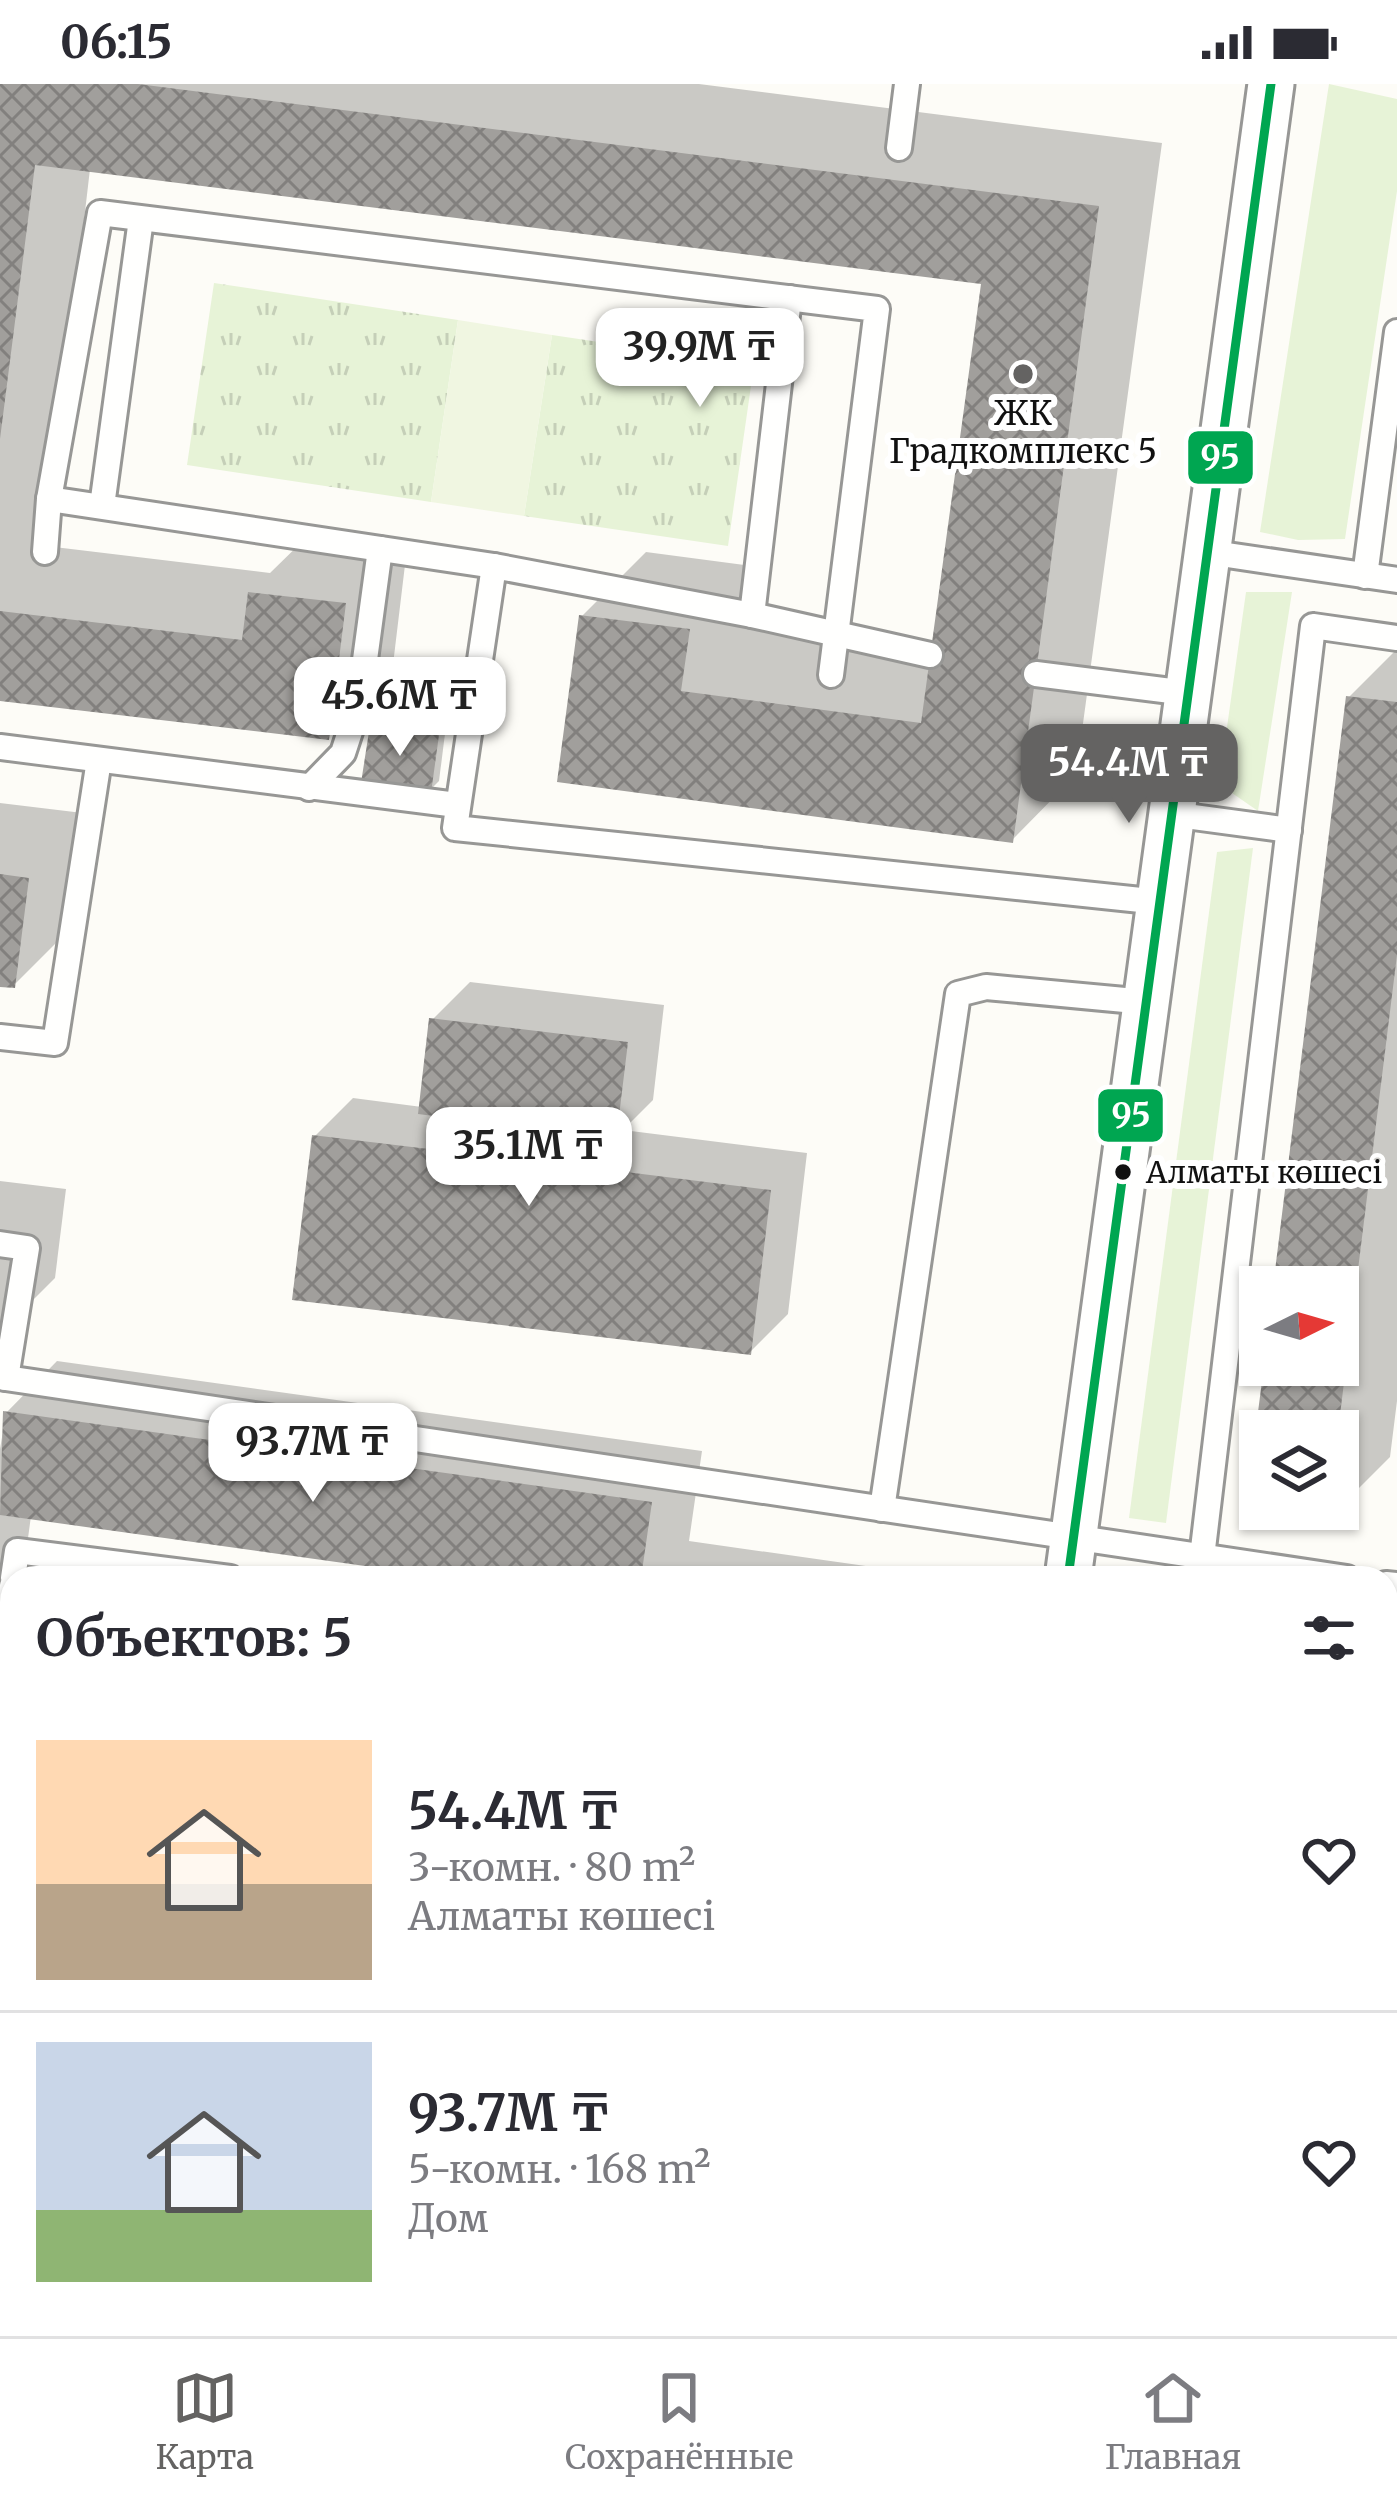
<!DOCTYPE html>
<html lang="ru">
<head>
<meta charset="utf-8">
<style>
  :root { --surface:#fff; --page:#f2f2f3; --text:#2b2b33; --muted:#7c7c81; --line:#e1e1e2; --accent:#646362 }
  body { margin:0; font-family:Merriweather,serif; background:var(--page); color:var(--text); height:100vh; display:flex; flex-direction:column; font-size:45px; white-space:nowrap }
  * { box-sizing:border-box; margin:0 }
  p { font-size:39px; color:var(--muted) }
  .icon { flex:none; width:66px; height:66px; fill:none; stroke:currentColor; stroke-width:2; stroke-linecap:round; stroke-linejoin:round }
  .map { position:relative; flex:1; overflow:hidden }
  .sheet { position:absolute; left:0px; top:1482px; width:1398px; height:771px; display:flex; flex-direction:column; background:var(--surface); border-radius:36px 36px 0 0; box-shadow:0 3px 9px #0004 }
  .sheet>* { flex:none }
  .needle { width:78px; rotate:85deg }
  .tools { position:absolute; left:1239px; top:1182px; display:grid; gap:24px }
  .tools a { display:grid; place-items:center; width:120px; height:120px; border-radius:0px; background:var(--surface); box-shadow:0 3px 9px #0004; font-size:60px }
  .price { position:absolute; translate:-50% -102px; padding:0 27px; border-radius:24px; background:#fff; color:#222; font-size:39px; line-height:78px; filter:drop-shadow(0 3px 6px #0008) }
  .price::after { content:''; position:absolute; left:50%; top:72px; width:36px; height:27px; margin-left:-18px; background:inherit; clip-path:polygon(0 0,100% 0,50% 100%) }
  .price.active { background:var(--accent); color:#fff }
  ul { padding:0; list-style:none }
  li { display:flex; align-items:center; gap:36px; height:300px; padding:0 36px }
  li+li { border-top:3px solid var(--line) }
  li span { display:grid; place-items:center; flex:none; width:336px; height:240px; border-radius:0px; color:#555 }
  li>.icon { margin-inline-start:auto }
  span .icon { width:144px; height:144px; fill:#fffc; stroke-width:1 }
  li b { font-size:51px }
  h2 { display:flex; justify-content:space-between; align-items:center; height:144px; padding:0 36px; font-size:51px }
  .status { display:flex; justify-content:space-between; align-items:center; height:84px; padding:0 60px; background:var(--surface); direction:ltr }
  .status svg { height:33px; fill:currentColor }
  .tab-bar { display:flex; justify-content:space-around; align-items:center; height:168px; border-top:3px solid var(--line); background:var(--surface); font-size:33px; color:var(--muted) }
  .tab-bar a { display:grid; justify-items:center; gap:6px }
  .tab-bar .active { color:var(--accent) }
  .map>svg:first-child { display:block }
</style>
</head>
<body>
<div class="status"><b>06:15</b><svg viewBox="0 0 49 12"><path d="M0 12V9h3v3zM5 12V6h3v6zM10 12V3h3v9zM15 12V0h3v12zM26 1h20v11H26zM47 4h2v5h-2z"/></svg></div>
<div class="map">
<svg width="1397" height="2252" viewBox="0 0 1397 2252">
  <defs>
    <pattern id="park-tufts" width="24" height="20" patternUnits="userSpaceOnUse" patternTransform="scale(3)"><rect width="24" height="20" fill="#e7f3d7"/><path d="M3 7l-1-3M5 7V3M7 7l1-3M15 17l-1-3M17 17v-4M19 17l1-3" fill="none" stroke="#c5cfb8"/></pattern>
    <pattern id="building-cross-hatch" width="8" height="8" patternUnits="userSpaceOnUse" patternTransform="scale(3)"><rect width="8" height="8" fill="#a19f9c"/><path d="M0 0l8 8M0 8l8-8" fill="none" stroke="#82807e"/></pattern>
  </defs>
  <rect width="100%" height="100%" fill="#fdfcf7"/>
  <g fill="#e7f3d7">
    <path d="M1329,0l68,15v92l-52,348 -47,1 -38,-8z"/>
    <path d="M1246,508h46l-34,219 -39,-27z"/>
    <path d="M1253,764l-87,675 -37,-5 88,-666z"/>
  </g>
  <g fill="url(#park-tufts)">
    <path d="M214,199l244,37 -27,182 -244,-37z"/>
    <path d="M552,251l202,30 -26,181 -204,-30z"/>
  </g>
  <path fill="#f0f6e1" d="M458,236l94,15 -28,181 -93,-14z"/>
  <g fill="#0003">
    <path d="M0,0h699l463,59 -86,632 -64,65 -452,-60 22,-164 64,-64 106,14 -8,62 190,25 51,-372 -895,-112 -44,377 224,27 45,-44 93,11 -16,133 -64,64 -328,-39z"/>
    <path d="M1397,565v752l-7,56 -52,52v-78h-78v78h78l-12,12 -77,-10 18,-146h71v-78h-62l73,-590z"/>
    <path d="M382,633l64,9 -7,55 -9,9 -57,-64z"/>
    <path d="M0,719l91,11 -13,107 -64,64 -14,-1z"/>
    <path d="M470,898l194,23 -11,95 -30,30 184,23 -19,161 -38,38 -435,-216 38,-38 69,9 10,-87z"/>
    <path d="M0,1097l66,8 -11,89 -55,55z"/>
    <path d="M57,1277l645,90 -13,90 261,37h-478l-441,-62 -23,170 -8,8v-245l6,-36z"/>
    <path d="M1299,1480l90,12 -3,23v-21h-101z"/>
    <path d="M12,1812v154l-12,1v-152z"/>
    <path d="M1386,2007l11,1v159l-11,-2z"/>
  </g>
  <g fill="url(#building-cross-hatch)">
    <path d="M0,0h138l961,122 -86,637 -456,-61 22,-167 111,14 -9,62 240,32 60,-439 -946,-119 -35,274z"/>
    <path d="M248,508l98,11 -17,137 -329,-39v-90l242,29z"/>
    <path d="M1346,612l51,6v253l-59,476h-78v78h69l-2,15 -82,-10 19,-149h74v-78h-65z"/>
    <path d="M370,641l69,10 -8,58 -70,-10z"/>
    <path d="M0,790l29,4 -14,110 -15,-1z"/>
    <path d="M429,934l199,24 -12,99 -59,-7 -3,29 217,27 -20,165 -459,-55 20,-165 150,18 3,-33 -47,-6z"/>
    <path d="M3,1327l649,91 -11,76h-190l-451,-63z"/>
    <path d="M12,1869v98l-12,2v-98z"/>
    <path d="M1386,2079l11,1v90l-11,-2z"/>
  </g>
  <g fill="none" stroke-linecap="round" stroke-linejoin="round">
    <defs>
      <g id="lane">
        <path d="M899,64l8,-64"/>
        <path d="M49,415l445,67"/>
        <path d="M102,422l39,-287"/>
        <path d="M45,468l4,-53 51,-286 777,96 -46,366"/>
        <path d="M1207,468l190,28"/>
        <path d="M1365,492l32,-244"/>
        <path d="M752,531l37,-317"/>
        <path d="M930,571l-178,-40 -258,-49 -39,262 705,74"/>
        <path d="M1036,590l151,19"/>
        <path d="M0,663l457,58"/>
        <path d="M309,704l34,-35 16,-49 21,-155"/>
        <path d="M1171,730l118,16"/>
        <path d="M0,953l55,6 44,-283"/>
        <path d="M0,1160l27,4 -21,130"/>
        <path d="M0,1293l1347,201"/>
        <path d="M882,1425l76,-515 28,-7 160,15"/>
        <path d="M1202,1473l111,-931 84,12"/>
        <path d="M13,1494l4,-27 213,27"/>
        <path d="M1386,1500l11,1"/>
        <path d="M0,1585l12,-83"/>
        <path d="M1386,1659l11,-94"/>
        <path d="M0,1751l12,1"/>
        <path d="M1386,2021l11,1"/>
        <path d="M0,2125l12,-4"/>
        <path d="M343,2241l12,11"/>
      </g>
      <g id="street">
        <path d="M1068,1494l203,-1494"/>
        <path d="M967,2252l1,-11"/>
      </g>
      <g id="secondary">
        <path d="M0,2169l12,2"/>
        <path d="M531,2241l81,11"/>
      </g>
    </defs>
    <use href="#lane" stroke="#979795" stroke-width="30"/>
    <use href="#street" stroke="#979795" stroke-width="51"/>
    <use href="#secondary" stroke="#8e8d8b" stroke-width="72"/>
    <use href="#lane" stroke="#fffffe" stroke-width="24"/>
    <use href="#street" stroke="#fffffe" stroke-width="45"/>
    <use href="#secondary" stroke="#f6f4eb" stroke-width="66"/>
    <defs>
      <path id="bus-1" d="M1068,1494l203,-1494"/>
    </defs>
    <use href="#bus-1" stroke="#fff" stroke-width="18"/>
    <use href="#bus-1" stroke="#00a651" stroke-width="9"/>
  </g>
  <circle fill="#646362" stroke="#fff" stroke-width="4.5" cx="1023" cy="290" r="12"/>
  <circle fill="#111" stroke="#fff" stroke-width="4.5" cx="1123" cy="1088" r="10"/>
  <g text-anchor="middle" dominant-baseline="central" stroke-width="12" stroke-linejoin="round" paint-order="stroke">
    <g font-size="30" fill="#111" stroke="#fff" text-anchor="start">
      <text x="1146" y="1088">Алматы көшесі</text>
    </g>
    <g font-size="33" fill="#111" stroke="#fff">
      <text x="1023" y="329">ЖК<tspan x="1023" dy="38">Градкомплекс 5</tspan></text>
    </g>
  </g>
  <g stroke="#fff" stroke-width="4.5">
    <rect x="1186" y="345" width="69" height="57" rx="12" fill="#00a651"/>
    <rect x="1096" y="1003" width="69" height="57" rx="12" fill="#00a651"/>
  </g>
  <g font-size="33" text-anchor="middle" font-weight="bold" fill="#fff">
    <text x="1220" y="385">95</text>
    <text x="1131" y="1043">95</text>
  </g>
</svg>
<div class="tools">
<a><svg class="needle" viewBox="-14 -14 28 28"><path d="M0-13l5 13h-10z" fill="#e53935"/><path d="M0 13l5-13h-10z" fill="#7c7c81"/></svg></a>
<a><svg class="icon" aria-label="layers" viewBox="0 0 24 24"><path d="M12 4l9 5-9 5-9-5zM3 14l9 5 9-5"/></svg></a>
</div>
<b class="price" style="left:700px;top:326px">39.9M ₸</b>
<b class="price" style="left:400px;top:675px">45.6M ₸</b>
<b class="price active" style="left:1129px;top:742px">54.4M ₸</b>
<b class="price" style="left:529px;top:1125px">35.1M ₸</b>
<b class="price" style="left:313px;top:1421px">93.7M ₸</b>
<section class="sheet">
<h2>Объектов: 5<svg class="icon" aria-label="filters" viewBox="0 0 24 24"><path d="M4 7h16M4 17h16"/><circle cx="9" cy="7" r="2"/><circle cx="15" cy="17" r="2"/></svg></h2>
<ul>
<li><span style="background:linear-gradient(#ffd9b3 60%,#b9a48a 0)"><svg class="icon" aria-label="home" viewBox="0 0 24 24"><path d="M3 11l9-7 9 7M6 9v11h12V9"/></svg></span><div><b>54.4M ₸</b><p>3-комн. · 80 m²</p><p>Алматы көшесі</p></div><svg class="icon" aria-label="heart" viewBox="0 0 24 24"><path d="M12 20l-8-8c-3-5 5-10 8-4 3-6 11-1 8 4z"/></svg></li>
<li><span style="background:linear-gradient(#c9d6e8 70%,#8fb573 0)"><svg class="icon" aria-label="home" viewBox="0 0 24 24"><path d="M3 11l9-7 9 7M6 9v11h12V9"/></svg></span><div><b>93.7M ₸</b><p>5-комн. · 168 m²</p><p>Дом</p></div><svg class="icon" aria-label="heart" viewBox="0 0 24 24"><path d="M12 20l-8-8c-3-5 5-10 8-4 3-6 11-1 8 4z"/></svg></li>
</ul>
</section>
</div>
<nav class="tab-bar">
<a class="active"><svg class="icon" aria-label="map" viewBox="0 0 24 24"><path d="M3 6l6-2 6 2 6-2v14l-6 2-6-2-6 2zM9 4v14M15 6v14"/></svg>Карта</a>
<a><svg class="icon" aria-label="saved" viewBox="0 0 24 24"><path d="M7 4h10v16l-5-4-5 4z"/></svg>Сохранённые</a>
<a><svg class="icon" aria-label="home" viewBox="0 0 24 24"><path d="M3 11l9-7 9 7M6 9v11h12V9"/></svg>Главная</a>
</nav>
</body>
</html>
